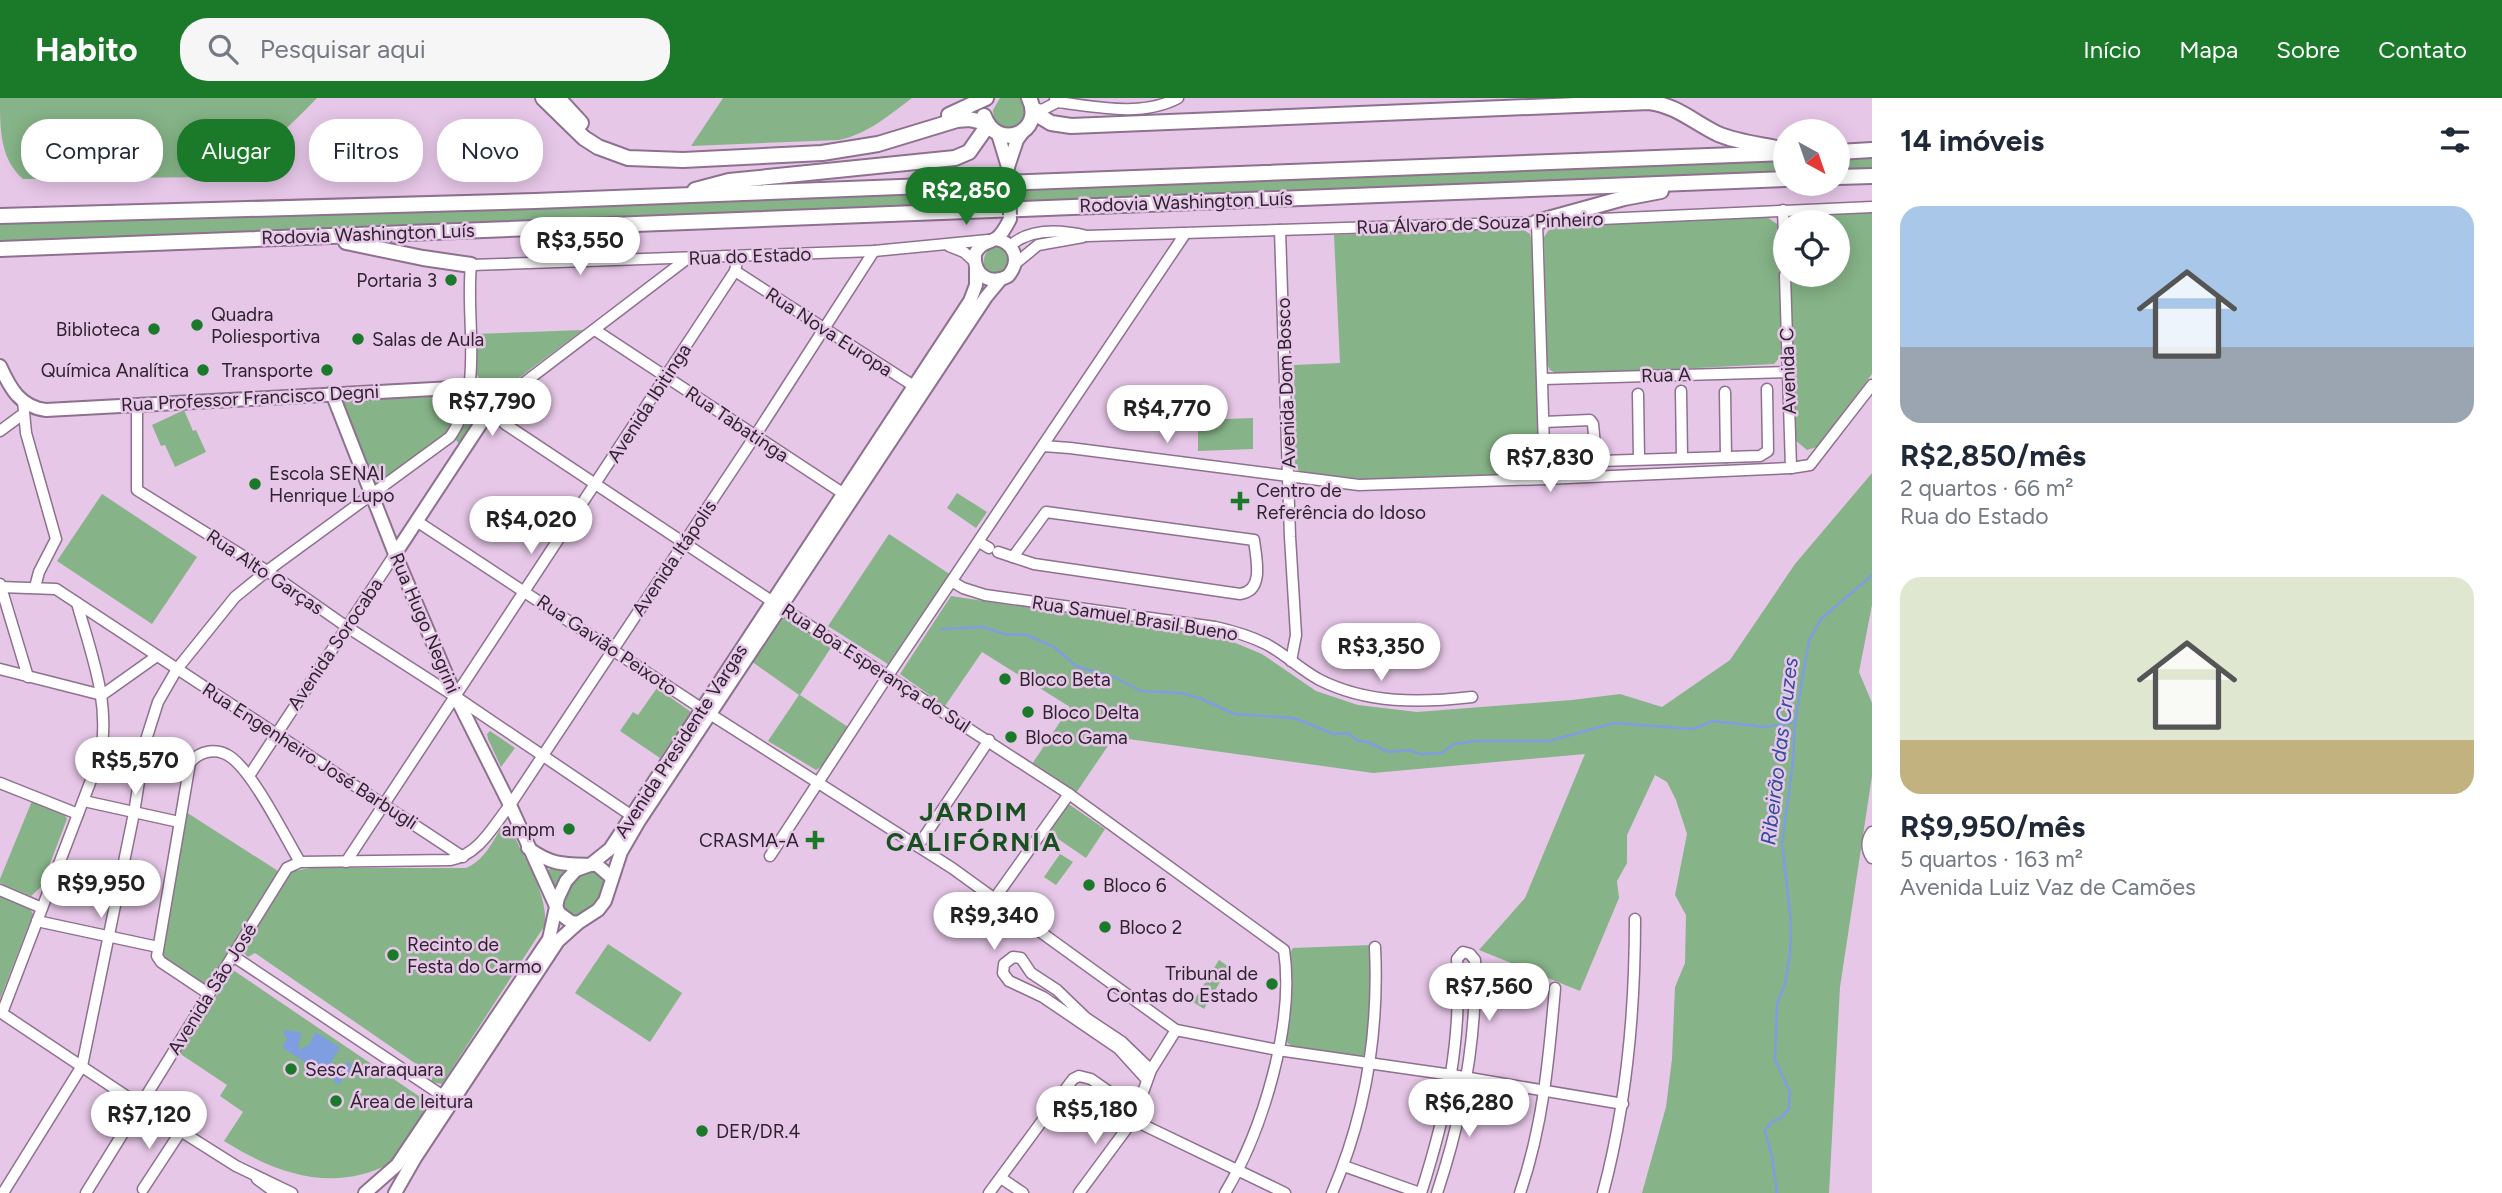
<!DOCTYPE html>
<html lang="pt">
<head>
<meta charset="utf-8">
<style>
  :root { --surface:#fff; --page:#f6f6f7; --text:#1f2937; --muted:#747a83; --accent:#1b792a }
  body { margin:0; font-family:Figtree,sans-serif; background:var(--page); color:var(--text); height:100vh; display:flex; flex-direction:column; font-size:26px; white-space:nowrap }
  * { box-sizing:border-box; margin:0 }
  p { font-size:23px; color:var(--muted) }
  .icon { flex:none; width:38px; height:38px; fill:none; stroke:currentColor; stroke-width:2; stroke-linecap:round; stroke-linejoin:round }
  .map { position:relative; flex:1; overflow:hidden }
  .side { display:flex; flex-direction:column; background:var(--surface); width:630px }
  .side>* { flex:none }
  .hud { position:absolute; left:21px; top:21px; width:665px; height:63px; display:flex; gap:14px }
  .needle { width:46px; rotate:140deg }
  .controls { position:absolute; left:1773px; top:21px; display:grid; gap:14px }
  .controls a { display:grid; place-items:center; width:77px; height:77px; border-radius:50%; background:var(--surface); box-shadow:0 4px 18px #0003; font-size:35px }
  .price { position:absolute; translate:-50% -60px; padding:0 16px; border-radius:24px; background:#fff; color:#222; font-size:23px; line-height:46px; filter:drop-shadow(0 2px 4px #0008) }
  .price::after { content:''; position:absolute; left:50%; top:42px; width:21px; height:16px; margin-left:-10px; background:inherit; clip-path:polygon(0 0,100% 0,50% 100%) }
  .price.selected { background:var(--accent); color:#fff }
  ul { padding:0; list-style:none }
  li { display:grid; align-content:center; gap:14px; height:371px; padding:0 28px }
  li span { display:grid; place-items:center; height:217px; border-radius:21px; color:#555 }
  li>.icon { margin-inline-start:auto }
  span .icon { width:126px; height:126px; fill:#fffc; stroke-width:1 }
  li b { font-size:30px }
  h2 { display:flex; justify-content:space-between; align-items:center; height:84px; padding:0 28px; font-size:30px }
  .tag { padding:0 24px; border-radius:28px; background:var(--surface); box-shadow:0 4px 18px #0003; font-size:24px; line-height:63px }
  .tag.selected { background:var(--accent); color:#fff }
  header { display:flex; align-items:center; gap:42px; box-sizing:border-box; height:98px; padding:0 35px; background:var(--accent); color:#fff }
  header strong { font-size:33px }
  nav { display:flex; gap:38px; margin-inline-start:auto; font-size:24px }
  .search { width:490px; height:63px; background:var(--page); display:flex; align-items:center; gap:18px; box-sizing:border-box; padding:0 24px; border-radius:28px; color:var(--muted); font-size:26px }
  main { display:flex; flex:1; min-height:0 }
  .map>svg:first-child { display:block }
</style>
</head>
<body>
<header>
<strong>Habito</strong>
<div class="search"><svg class="icon" aria-label="search" viewBox="0 0 24 24"><circle cx="10" cy="10" r="6"/><path d="M15 15l6 6"/></svg>Pesquisar aqui</div>
<nav><a>Início</a><a>Mapa</a><a>Sobre</a><a>Contato</a></nav>
</header>
<main>
<div class="map">
<svg width="1872" height="1095" viewBox="0 0 1872 1095">
  <rect width="100%" height="100%" fill="#e7c7e8"/>
  <g fill="#86b387">
    <path d="M0,0h317c-35,36 -59,59 -105,79l-189,2c-23,-20 -23,-49 -23,-81z"/>
    <path d="M723,0h189c-23,17 -44,36 -73,42l-148,6z"/>
    <path d="M1000,0h22l7,16 -13,16c-14,-2 -22,-4 -23,-20z"/>
    <path d="M1872,56v17l-34,1v-17z"/>
    <path d="M1785,59v17l-1785,71v-25z"/>
    <path d="M1872,114v162l-55,73 -10,3 -12,-10 -4,-165h47v-53h-45l8,-7z"/>
    <path d="M1767,119l10,7 1,7 4,124 -8,9 -214,11 -10,-5 -3,-6 -3,-127 4,-6 11,-6z"/>
    <path d="M1519,129l11,7 2,10 8,211c-1,11 -4,16 -14,19l-164,5 -60,-6 -7,-6 -1,-102 46,-2 -6,-128z"/>
    <path d="M1001,145l13,13 -14,22 -16,-8c-2,-13 2,-23 17,-27z"/>
    <path d="M583,232l-67,50 -34,2 -7,-10 -2,-38z"/>
    <path d="M167,270l2,4 -2,2h-38l-13,3 -2,-3 3,-3 25,1 18,-3 2,2z"/>
    <path d="M464,293l-5,23 -11,18 -69,51h-5l-34,-81 3,-3 92,-4z"/>
    <path d="M474,297h5l5,15 -22,37 -7,-8 13,-19 3,-22z"/>
    <path d="M184,312l9,21 3,-1 10,22 -31,15 -10,-22 -4,1 -9,-21z"/>
    <path d="M1253,320v31l-55,2v-31z"/>
    <path d="M1872,375v132l-13,67 13,31v73l-32,211 -11,206h-187l24,-86 6,-48 3,-72 10,-24 1,-48 -11,-20 12,-61 -11,-34 -9,-18 -12,-7 -28,60v28l-10,18 2,17 -39,93 -101,-41 46,-52 60,-144 -212,19 -259,-36 -38,56 -44,-29 38,-57 -88,-55 -37,54 -45,-32 51,-78 270,41 41,17 54,37 42,14 59,7 155,-12 48,-6 42,13 68,-47 65,-96z"/>
    <path d="M957,395l30,19 -11,16 -29,-20z"/>
    <path d="M102,396l95,63 -45,67 -95,-63z"/>
    <path d="M889,436l62,41 -60,91 -63,-40z"/>
    <path d="M784,517l48,31 -32,49 48,32 -27,40 -5,3 -48,-29 31,-46 -48,-34z"/>
    <path d="M657,590l34,24 -31,46 -40,-27 13,-19 5,3z"/>
    <path d="M490,633l25,17 -14,19 -13,-28 -1,-5z"/>
    <path d="M32,703l31,11 4,7 -26,68 -10,9 -31,-13v-4z"/>
    <path d="M1067,705l38,26 -19,29 -38,-26z"/>
    <path d="M186,714l92,59 -70,115 -42,-26 -4,-8z"/>
    <path d="M503,727h4l6,8c12,28 35,61 32,92l-103,159 -10,-2v-7l-177,-122 -7,4 -6,-6 48,-79 20,-4h156c18,-7 27,-27 37,-43z"/>
    <path d="M1060,756l13,8 -17,23 -12,-8z"/>
    <path d="M551,770l17,3 -13,21 -8,-21z"/>
    <path d="M594,772l11,9 2,5 -8,19 -20,15 -10,-2 -8,-10 1,-12 15,-20z"/>
    <path d="M0,798l29,11 4,7 -33,85z"/>
    <path d="M608,846l74,49 -32,49 -75,-49z"/>
    <path d="M1372,847l-2,79 -5,30 -4,3 -68,-10 -8,-6 4,-86 4,-7z"/>
    <path d="M1219,862l10,7 -25,42 -11,-7z"/>
    <path d="M233,872l196,133c-12,19 -23,43 -38,60 -56,30 -113,12 -167,-22l19,-29 -23,-16 7,-11 -48,-32z"/>
  </g>
  <path fill="#7f9ee2" d="M287,932l15,3 -3,8v10l4,-4 5,-1 8,-14 24,16 -8,12 -2,12 18,-10 3,2 -2,11 -6,4 -4,6 -4,-3 -2,-7 -10,-1 -41,-27 5,-8 -4,-7z"/>
  <g fill="none" stroke-linecap="round" stroke-linejoin="round">
    <g stroke="#7f9ee2" stroke-width="2.5">
      <path d="M942,531l41,-2 21,7 23,1 27,12 22,19 40,12 25,13 40,2 21,6 32,15 60,4 40,16 14,-1 10,8 9,1 22,10 19,-2 13,4 21,-1 12,-9 22,-3h73l65,-18 79,6 20,-8 53,6 29,-5"/>
      <path d="M1777,1095l-5,-36 -7,-26 5,-8 12,-6 7,-9 1,-16 -15,-32 2,-56 8,-20 5,-31 1,-30 -9,-80 11,-81 2,-40 14,-82 13,-22 50,-43"/>
    </g>
    <defs>
      <g id="minor">
        <path d="M1055,0l3,4c39,5 84,15 120,-4"/>
        <path d="M1033,10l9,2 19,-10"/>
        <path d="M1783,112l2,57"/>
        <path d="M1556,123l316,-14"/>
        <path d="M1537,124l8,257"/>
        <path d="M1280,132l10,307 6,98 -5,26"/>
        <path d="M949,148l15,6 10,9"/>
        <path d="M1010,148c21,-19 52,-16 77,-10l454,-14"/>
        <path d="M688,160l-197,150 14,16 268,178 296,192 215,156c11,73 -21,180 -59,243"/>
        <path d="M1015,166l23,-19 45,-8"/>
        <path d="M735,173l182,117"/>
        <path d="M1785,177l6,193"/>
        <path d="M595,232l249,164"/>
        <path d="M1543,281l245,-7"/>
        <path d="M471,289l49,-1"/>
        <path d="M1681,293l1,67"/>
        <path d="M1725,294l1,65"/>
        <path d="M1638,296l1,65"/>
        <path d="M23,303l3,32 30,106 -17,33 -4,15"/>
        <path d="M137,306v86l130,81 80,56 109,70 182,123"/>
        <path d="M1544,324l46,-2 3,4 3,32 4,5 160,-5 8,-5 -1,-62"/>
        <path d="M0,333l23,-17"/>
        <path d="M1043,348l27,2 289,37 186,-6 246,-11 19,-3 62,-80"/>
        <path d="M1046,414l208,28c2,18 11,51 -14,54l-206,-30 -21,-7z"/>
        <path d="M418,424l292,192 242,154 224,162 102,20 174,25 171,29"/>
        <path d="M979,444l10,6"/>
        <path d="M998,454l15,5"/>
        <path d="M953,484l10,6 22,7 230,32c18,4 35,9 51,17 19,10 35,26 54,36 48,24 100,23 152,17"/>
        <path d="M0,486l28,93"/>
        <path d="M0,489l56,2 407,268"/>
        <path d="M0,571l102,26 55,-39"/>
        <path d="M249,678l146,-222"/>
        <path d="M0,685l78,31"/>
        <path d="M84,703l95,21"/>
        <path d="M1872,734c-6,8 -6,18 0,26"/>
        <path d="M918,748l71,-106"/>
        <path d="M770,758l117,-179 298,-443"/>
        <path d="M346,764l389,-591 3,-14"/>
        <path d="M0,792l42,18"/>
        <path d="M995,800l74,-104"/>
        <path d="M37,823l121,26"/>
        <path d="M233,858l210,140"/>
        <path d="M209,896l-48,-32 -4,-6 33,-193c10,-13 28,-16 42,-5 23,18 52,77 68,104"/>
        <path d="M0,914l141,94 95,60 56,27"/>
        <path d="M2,915l99,-259c9,-54 -10,-100 -24,-151"/>
        <path d="M1147,982l-29,-32 -75,-51 -34,-16 -6,-8 1,-9 9,-7 8,1 10,15 26,17 29,28 36,24 29,28"/>
        <path d="M1133,1022l152,73"/>
        <path d="M1344,1068l76,27"/>
        <path d="M1001,1080l22,15"/>
        <path d="M257,1081l19,14"/>
        <path d="M143,1091l38,-58"/>
        <path d="M3,1095l79,-127 52,-253 11,-70 13,-41 19,-33 58,-72 32,-26 183,-134c35,-50 15,-115 21,-172l403,-14 114,-11"/>
        <path d="M86,1095l201,-325 13,-6 150,-2c29,-5 43,-34 60,-55l245,-369 119,-185"/>
        <path d="M989,1095l84,-114 6,-3 12,3 44,31"/>
        <path d="M1079,1095l54,-73 18,-50 25,-40"/>
        <path d="M1332,1095c34,-79 47,-161 43,-246"/>
        <path d="M1421,1095c25,-78 41,-151 36,-234l6,-7 7,2 5,6c2,80 -13,158 -38,233"/>
        <path d="M1520,1095c23,-67 29,-135 35,-205"/>
        <path d="M1603,1095c24,-90 32,-181 32,-274"/>
      </g>
      <g id="major">
        <path d="M998,36l10,33"/>
        <path d="M1008,69l9,-27 8,-11"/>
        <path d="M996,141c19,4 25,22 12,37 -18,10 -35,-1 -33,-22 6,-12 12,-10 22,-16 6,-5 10,-13 13,-19"/>
        <path d="M0,268c10,22 20,41 46,44l425,-23 12,9 8,12 -96,146"/>
        <path d="M332,295l63,161 61,143 54,108 49,108 12,9 7,1"/>
        <path d="M528,750c26,19 39,16 69,17l15,13"/>
        <path d="M365,1095l32,-28 152,-226 9,-41 8,-17 10,-11 14,-5 20,-16 360,-548 6,-16v-16"/>
        <path d="M395,1095l20,-35 143,-217 20,-18 20,-13 7,-9 16,-49 18,-31 347,-524 15,-18"/>
      </g>
      <g id="highway">
        <path d="M543,0l41,40 14,9 30,11 55,2 139,-7 56,-9 79,-24 12,-1 18,4"/>
        <path d="M558,0l23,25"/>
        <path d="M1033,14l18,11 20,3 578,-24c29,4 44,20 69,32 19,8 39,10 59,14"/>
        <path d="M949,17l37,-17"/>
        <path d="M984,18c13,37 62,16 45,-18"/>
        <path d="M1838,54l34,-2"/>
        <path d="M1838,79l34,-1"/>
        <path d="M695,92l34,-9 226,-23 14,-6 19,-27"/>
        <path d="M0,118l535,-15 1250,-48"/>
        <path d="M1537,124l87,-24 37,-7"/>
        <path d="M346,144l77,16 48,7"/>
        <path d="M0,151l1785,-70"/>
      </g>
    </defs>
    <use href="#minor" stroke="#8e708f" stroke-width="13"/>
    <use href="#major" stroke="#8e708f" stroke-width="16"/>
    <use href="#highway" stroke="#8e708f" stroke-width="18"/>
    <use href="#minor" stroke="#fff" stroke-width="10"/>
    <use href="#major" stroke="#fff" stroke-width="12"/>
    <use href="#highway" stroke="#fff" stroke-width="14"/>
    <defs>
      <path id="major-bridge" d="M1008,73l2,44"/>
    </defs>
    <use href="#major-bridge" stroke="#8e708f" stroke-width="16" stroke-linecap="butt"/>
    <use href="#major-bridge" stroke="#fff" stroke-width="12"/>
  </g>
  <g fill="#1b792a" stroke="#e7c7e8" stroke-width="2.5">
    <circle cx="451" cy="182" r="7"/>
    <circle cx="197" cy="227" r="7"/>
    <circle cx="154" cy="231" r="7"/>
    <circle cx="358" cy="241" r="7"/>
    <circle cx="203" cy="272" r="7"/>
    <circle cx="327" cy="272" r="7"/>
    <circle cx="255" cy="386" r="7"/>
    <path d="M1236.5 392.5h7v7h7v7h-7v7h-7v-7h-7v-7h7z"/>
    <circle cx="1005" cy="581" r="7"/>
    <circle cx="1028" cy="614" r="7"/>
    <circle cx="1011" cy="639" r="7"/>
    <circle cx="569" cy="731" r="7"/>
    <path d="M811.5 731.5h7v7h7v7h-7v7h-7v-7h-7v-7h7z"/>
    <circle cx="1089" cy="787" r="7"/>
    <circle cx="1105" cy="829" r="7"/>
    <circle cx="393" cy="857" r="7"/>
    <circle cx="1272" cy="886" r="7"/>
    <circle cx="291" cy="971" r="7"/>
    <circle cx="336" cy="1003" r="7"/>
    <circle cx="702" cy="1033" r="7"/>
  </g>
  <g text-anchor="middle" dominant-baseline="central" stroke-width="5" stroke-linejoin="round" paint-order="stroke">
    <g font-size="19" fill="#2f2330" stroke="#e7c7e8">
      <text transform="translate(1186 104) rotate(-2)">Rodovia Washington Luís</text>
      <text transform="translate(1480 125) rotate(-2)">Rua Álvaro de Souza Pinheiro</text>
      <text transform="translate(368 136) rotate(-2)">Rodovia Washington Luís</text>
      <text transform="translate(750 158) rotate(-2)">Rua do Estado</text>
      <text transform="translate(829 234) rotate(33)">Rua Nova Europa</text>
      <text transform="translate(1788 273) rotate(-92)">Avenida C</text>
      <text transform="translate(1666 277) rotate(-2)">Rua A</text>
      <text transform="translate(1286 285) rotate(-92)">Avenida Dom Bosco</text>
      <text transform="translate(250 300) rotate(-3)">Rua Professor Francisco Degni</text>
      <text transform="translate(649 305) rotate(-57)">Avenida Ibitinga</text>
      <text transform="translate(737 326) rotate(34)">Rua Tabatinga</text>
      <text transform="translate(674 460) rotate(-56)">Avenida Itápolis</text>
      <text transform="translate(265 474) rotate(34)">Rua Alto Garças</text>
      <text transform="translate(1135 520) rotate(9)">Rua Samuel Brasil Bueno</text>
      <text transform="translate(425 525) rotate(67)">Rua Hugo Negrini</text>
      <text transform="translate(335 546) rotate(-56)">Avenida Sorocaba</text>
      <text transform="translate(607 547) rotate(34)">Rua Gavião Peixoto</text>
      <text transform="translate(876 570) rotate(33)">Rua Boa Esperança do Sul</text>
      <text transform="translate(681 643) rotate(-57)">Avenida Presidente Vargas</text>
      <text transform="translate(310 658) rotate(33)">Rua Engenheiro José Barbugli</text>
      <text transform="translate(212 891) rotate(-58)">Avenida São José</text>
    </g>
    <g font-size="19" fill="#2f2330" stroke="#e7c7e8" text-anchor="start">
      <text x="437" y="182" text-anchor="end">Portaria 3</text>
      <text x="211" y="216">Quadra<tspan x="211" dy="22">Poliesportiva</tspan></text>
      <text x="140" y="231" text-anchor="end">Biblioteca</text>
      <text x="372" y="241">Salas de Aula</text>
      <text x="189" y="272" text-anchor="end">Química Analítica</text>
      <text x="313" y="272" text-anchor="end">Transporte</text>
      <text x="269" y="375">Escola SENAI<tspan x="269" dy="22">Henrique Lupo</tspan></text>
      <text x="1256" y="392">Centro de<tspan x="1256" dy="22">Referência do Idoso</tspan></text>
      <text x="1019" y="581">Bloco Beta</text>
      <text x="1042" y="614">Bloco Delta</text>
      <text x="1025" y="639">Bloco Gama</text>
      <text x="555" y="731" text-anchor="end">ampm</text>
      <text x="799" y="742" text-anchor="end">CRASMA-A</text>
      <text x="1103" y="787">Bloco 6</text>
      <text x="1119" y="829">Bloco 2</text>
      <text x="407" y="846">Recinto de<tspan x="407" dy="22">Festa do Carmo</tspan></text>
      <text x="1258" y="875" text-anchor="end">Tribunal de<tspan x="1258" dy="22">Contas do Estado</tspan></text>
      <text x="305" y="971">Sesc Araraquara</text>
      <text x="350" y="1003">Área de leitura</text>
      <text x="716" y="1033">DER/DR.4</text>
    </g>
    <g font-size="21" font-style="italic" fill="#2e4d9d" stroke="#e7c7e8">
      <text transform="translate(1779 653) rotate(-83)">Ribeirão das Cruzes</text>
    </g>
    <g font-size="26" font-weight="bold" letter-spacing="2" fill="#18511f" stroke="#e7c7e8">
      <text x="974" y="714">JARDIM<tspan x="974" dy="30">CALIFÓRNIA</tspan></text>
    </g>
  </g>
</svg>
<div class="controls">
<a><svg class="needle" viewBox="-14 -14 28 28"><path d="M0-13l5 13h-10z" fill="#e53935"/><path d="M0 13l5-13h-10z" fill="#747a83"/></svg></a>
<a><svg class="icon" aria-label="locate" viewBox="0 0 24 24"><circle cx="12" cy="12" r="6"/><path d="M12 2v4M12 18v4M2 12h4M18 12h4"/></svg></a>
</div>
<b class="price selected" style="left:966px;top:129px">R$2,850</b>
<b class="price" style="left:580px;top:179px">R$3,550</b>
<b class="price" style="left:492px;top:340px">R$7,790</b>
<b class="price" style="left:1167px;top:347px">R$4,770</b>
<b class="price" style="left:1550px;top:396px">R$7,830</b>
<b class="price" style="left:531px;top:458px">R$4,020</b>
<b class="price" style="left:1381px;top:585px">R$3,350</b>
<b class="price" style="left:135px;top:699px">R$5,570</b>
<b class="price" style="left:101px;top:822px">R$9,950</b>
<b class="price" style="left:994px;top:854px">R$9,340</b>
<b class="price" style="left:1489px;top:925px">R$7,560</b>
<b class="price" style="left:1469px;top:1041px">R$6,280</b>
<b class="price" style="left:1095px;top:1048px">R$5,180</b>
<b class="price" style="left:149px;top:1053px">R$7,120</b>
<div class="hud">
<a class="tag">Comprar</a>
<a class="tag selected">Alugar</a>
<a class="tag">Filtros</a>
<a class="tag">Novo</a>
</div>
</div>
<section class="side">
<h2>14 imóveis<svg class="icon" aria-label="filters" viewBox="0 0 24 24"><path d="M4 7h16M4 17h16"/><circle cx="9" cy="7" r="2"/><circle cx="15" cy="17" r="2"/></svg></h2>
<ul>
<li><span style="background:linear-gradient(#a9c7e8 65%,#9aa5b1 0)"><svg class="icon" aria-label="home" viewBox="0 0 24 24"><path d="M3 11l9-7 9 7M6 9v11h12V9"/></svg></span><div><b>R$2,850/mês</b><p>2 quartos · 66 m²</p><p>Rua do Estado</p></div></li>
<li><span style="background:linear-gradient(#dfe7d0 75%,#c2b280 0)"><svg class="icon" aria-label="home" viewBox="0 0 24 24"><path d="M3 11l9-7 9 7M6 9v11h12V9"/></svg></span><div><b>R$9,950/mês</b><p>5 quartos · 163 m²</p><p>Avenida Luiz Vaz de Camões</p></div></li>
</ul>
</section>
</main>
</body>
</html>
